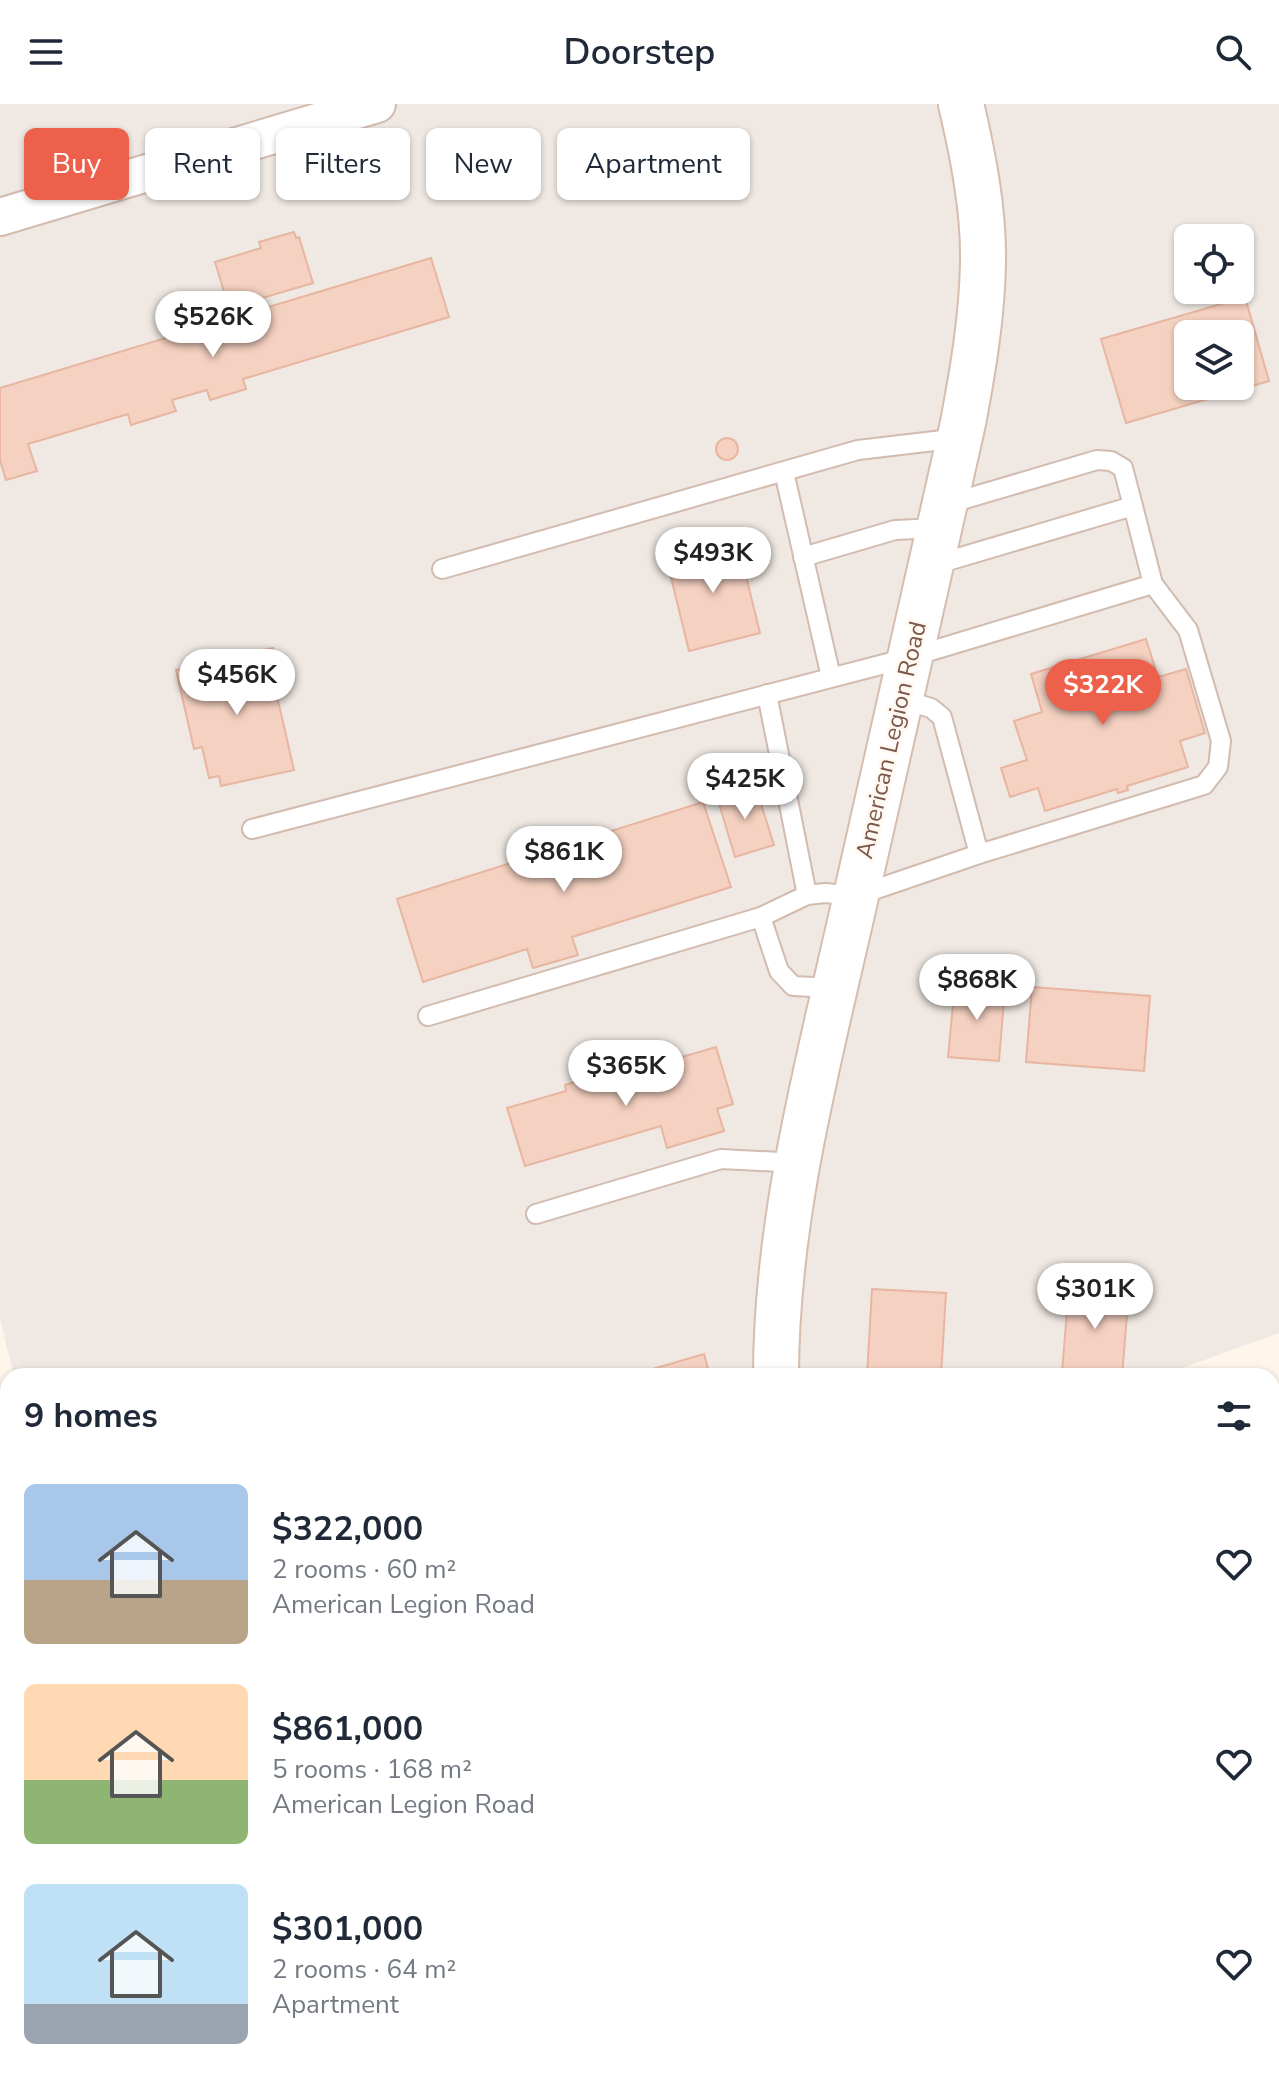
<!DOCTYPE html>
<html lang="en">
<head>
<meta charset="utf-8">
<style>
  :root { --surface:#fff; --page:#f2f2f3; --text:#1f2937; --muted:#747a83; --accent:#ed604b }
  body { margin:0; font-family:"Nunito Sans",sans-serif; background:var(--page); color:var(--text); height:100vh; display:flex; flex-direction:column; font-size:30px; white-space:nowrap }
  * { box-sizing:border-box; margin:0 }
  p { font-size:26px; color:var(--muted) }
  .icon { flex:none; width:44px; height:44px; fill:none; stroke:currentColor; stroke-width:2; stroke-linecap:round; stroke-linejoin:round }
  .map { position:relative; flex:1; overflow:hidden }
  .sheet { position:absolute; left:0px; top:1264px; width:1280px; height:712px; display:flex; flex-direction:column; background:var(--surface); border-radius:24px 24px 0 0; box-shadow:0 2px 6px #0004 }
  .sheet>* { flex:none }
  .hud { position:absolute; left:24px; top:24px; width:800px; height:72px; display:flex; gap:16px }
  .tools { position:absolute; left:1174px; top:120px; display:grid; gap:16px }
  .tools a { display:grid; place-items:center; width:80px; height:80px; border-radius:12px; background:var(--surface); box-shadow:0 2px 6px #0004; font-size:40px }
  .price { position:absolute; translate:-50% -68px; padding:0 18px; border-radius:28px; background:#fff; color:#222; font-size:26px; line-height:52px; filter:drop-shadow(0 2px 4px #0008) }
  .price::after { content:''; position:absolute; left:50%; top:48px; width:24px; height:18px; margin-left:-12px; background:inherit; clip-path:polygon(0 0,100% 0,50% 100%) }
  .price.on { background:var(--accent); color:#fff }
  ul { padding:0; list-style:none }
  li { display:flex; align-items:center; gap:24px; height:200px; padding:0 24px }
  li span { display:grid; place-items:center; flex:none; width:224px; height:160px; border-radius:12px; color:#555 }
  li>.icon { margin-inline-start:auto }
  span .icon { width:96px; height:96px; fill:#fffc; stroke-width:1 }
  li b { font-size:34px }
  h2 { display:flex; justify-content:space-between; align-items:center; height:96px; padding:0 24px; font-size:34px }
  .pill { padding:0 28px; border-radius:12px; background:var(--surface); box-shadow:0 2px 6px #0004; font-size:28px; line-height:72px }
  .pill.on { background:var(--accent); color:#fff }
  header { display:flex; justify-content:space-between; align-items:center; height:104px; padding:0 24px; background:var(--surface); font-size:36px; font-weight:600 }
  .map>svg:first-child { display:block }
</style>
</head>
<body>
<header><svg class="icon" aria-label="menu" viewBox="0 0 24 24"><path d="M4 6h16M4 12h16M4 18h16"/></svg>Doorstep<svg class="icon" aria-label="search" viewBox="0 0 24 24"><circle cx="10" cy="10" r="6"/><path d="M15 15l6 6"/></svg></header>
<div class="map">
<svg width="1279" height="1976" viewBox="0 0 1279 1976">
  <rect width="100%" height="100%" fill="#fef5eb"/>
  <path fill="#efe8e3" fill-rule="evenodd" d="M0,0h1279v1229l-119,43h-1146l-14,-57zM1188,134h52v52h-52zM1188,230h52v52h-52z"/>
  <path fill="#daedc7" d="M1279,1421v331l-7,2v-331z"/>
  <g fill="#f5d1c1" stroke="#e8b5a0" stroke-width="2" fill-rule="evenodd">
    <path d="M294,128l2,6 3,-1 14,46 -84,25 -14,-46 46,-14 -2,-6z"/>
    <path d="M431,154l18,59 -206,62 3,10 -36,11 -3,-10 -35,10 4,11 -45,14 -3,-11 -100,30 9,27 -31,9 -6,-20v-72z"/>
    <path d="M1245,193l24,84 -143,42 -25,-84zM1188,230h52v52h-52z"/>
    <circle cx="727" cy="345" r="11"/>
    <path d="M737,435l23,94 -71,18 -23,-94z"/>
    <path d="M1146,535l12,38 28,-8 19,64 -25,8 8,26 -61,19 1,4 -10,3 -1,-4 -72,22 -7,-23 -28,9 -9,-29 26,-8 -13,-39 28,-9 -11,-38z"/>
    <path d="M273,544l5,21 -7,1 23,100 -73,16 -2,-10 -10,2 -7,-31 -8,2 -18,-79z"/>
    <path d="M755,681l19,60 -39,12 -18,-60z"/>
    <path d="M703,698l28,85 -159,50 6,18 -45,13 -6,-19 -104,33 -26,-83z"/>
    <path d="M955,879l50,5 -6,73 -51,-4z"/>
    <path d="M1032,883l118,9 -6,75 -118,-9z"/>
    <path d="M716,943l17,57 -16,5 7,22 -57,17 -6,-22 -136,40 -18,-58 59,-17 -1,-6 13,-4 2,6z"/>
    <path d="M1069,1182l60,4 -7,86 -60,-3z"/>
    <path d="M872,1185l74,4 -5,83h-74z"/>
    <path d="M704,1250l6,22h-82l35,-10z"/>
    <path d="M1041,1968h108l1,8h-108z"/>
    <path d="M1199,1968h52v7l-52,1z"/>
  </g>
  <g fill="none" stroke-linecap="round" stroke-linejoin="round">
    <defs>
      <g id="lane">
        <path d="M784,368l47,205"/>
        <path d="M803,453l92,-27 44,-2"/>
        <path d="M934,461l199,-59 -10,-38 -12,-7 -14,-1 -149,44"/>
        <path d="M442,465l416,-119 102,-12"/>
        <path d="M767,590l40,201"/>
        <path d="M900,595l31,9 11,9 37,137"/>
        <path d="M252,725l659,-172 242,-73"/>
        <path d="M761,813l18,54 14,15 42,2"/>
        <path d="M428,912l333,-99 46,-22 18,-2 31,3 123,-42 225,-69 14,-18 3,-26 -33,-111 -35,-46 -20,-78"/>
        <path d="M536,1110l185,-55 78,4"/>
      </g>
      <path id="street" d="M0,113l377,-113"/>
      <g id="secondary">
        <path d="M776,1272c0,-154 41,-309 75,-458 38,-165 75,-330 112,-495 10,-53 19,-106 20,-160 1,-53 -10,-108 -22,-159"/>
        <path d="M901,1968l3,8"/>
      </g>
    </defs>
    <use href="#lane" stroke="#d2bbaf" stroke-width="22"/>
    <use href="#street" stroke="#d2bbaf" stroke-width="40"/>
    <use href="#secondary" stroke="#d7bdae" stroke-width="48"/>
    <use href="#lane" stroke="#fff" stroke-width="18"/>
    <use href="#street" stroke="#fff" stroke-width="36"/>
    <use href="#secondary" stroke="#fff" stroke-width="44"/>
  </g>
  <g text-anchor="middle" dominant-baseline="central" stroke-width="6" stroke-linejoin="round" paint-order="stroke">
    <g font-size="24" fill="#7b584b" stroke="#fff9f2">
      <text transform="translate(891 636) rotate(-77)">American Legion Road</text>
    </g>
  </g>
</svg>
<div class="tools">
<a><svg class="icon" aria-label="locate" viewBox="0 0 24 24"><circle cx="12" cy="12" r="6"/><path d="M12 2v4M12 18v4M2 12h4M18 12h4"/></svg></a>
<a><svg class="icon" aria-label="layers" viewBox="0 0 24 24"><path d="M12 4l9 5-9 5-9-5zM3 14l9 5 9-5"/></svg></a>
</div>
<b class="price" style="left:213px;top:255px">$526K</b>
<b class="price" style="left:713px;top:491px">$493K</b>
<b class="price" style="left:237px;top:613px">$456K</b>
<b class="price on" style="left:1103px;top:623px">$322K</b>
<b class="price" style="left:745px;top:717px">$425K</b>
<b class="price" style="left:564px;top:790px">$861K</b>
<b class="price" style="left:977px;top:918px">$868K</b>
<b class="price" style="left:626px;top:1004px">$365K</b>
<b class="price" style="left:1095px;top:1227px">$301K</b>
<div class="hud">
<a class="pill on">Buy</a>
<a class="pill">Rent</a>
<a class="pill">Filters</a>
<a class="pill">New</a>
<a class="pill">Apartment</a>
</div>
<section class="sheet">
<h2>9 homes<svg class="icon" aria-label="filters" viewBox="0 0 24 24"><path d="M4 7h16M4 17h16"/><circle cx="9" cy="7" r="2"/><circle cx="15" cy="17" r="2"/></svg></h2>
<ul>
<li><span style="background:linear-gradient(#a9c7e8 60%,#b9a48a 0)"><svg class="icon" aria-label="home" viewBox="0 0 24 24"><path d="M3 11l9-7 9 7M6 9v11h12V9"/></svg></span><div><b>$322,000</b><p>2 rooms · 60 m²</p><p>American Legion Road</p></div><svg class="icon" aria-label="heart" viewBox="0 0 24 24"><path d="M12 20l-8-8c-3-5 5-10 8-4 3-6 11-1 8 4z"/></svg></li>
<li><span style="background:linear-gradient(#ffd9b3 60%,#8fb573 0)"><svg class="icon" aria-label="home" viewBox="0 0 24 24"><path d="M3 11l9-7 9 7M6 9v11h12V9"/></svg></span><div><b>$861,000</b><p>5 rooms · 168 m²</p><p>American Legion Road</p></div><svg class="icon" aria-label="heart" viewBox="0 0 24 24"><path d="M12 20l-8-8c-3-5 5-10 8-4 3-6 11-1 8 4z"/></svg></li>
<li><span style="background:linear-gradient(#bfe0f5 75%,#9aa5b1 0)"><svg class="icon" aria-label="home" viewBox="0 0 24 24"><path d="M3 11l9-7 9 7M6 9v11h12V9"/></svg></span><div><b>$301,000</b><p>2 rooms · 64 m²</p><p>Apartment</p></div><svg class="icon" aria-label="heart" viewBox="0 0 24 24"><path d="M12 20l-8-8c-3-5 5-10 8-4 3-6 11-1 8 4z"/></svg></li>
</ul>
</section>
</div>
</body>
</html>
